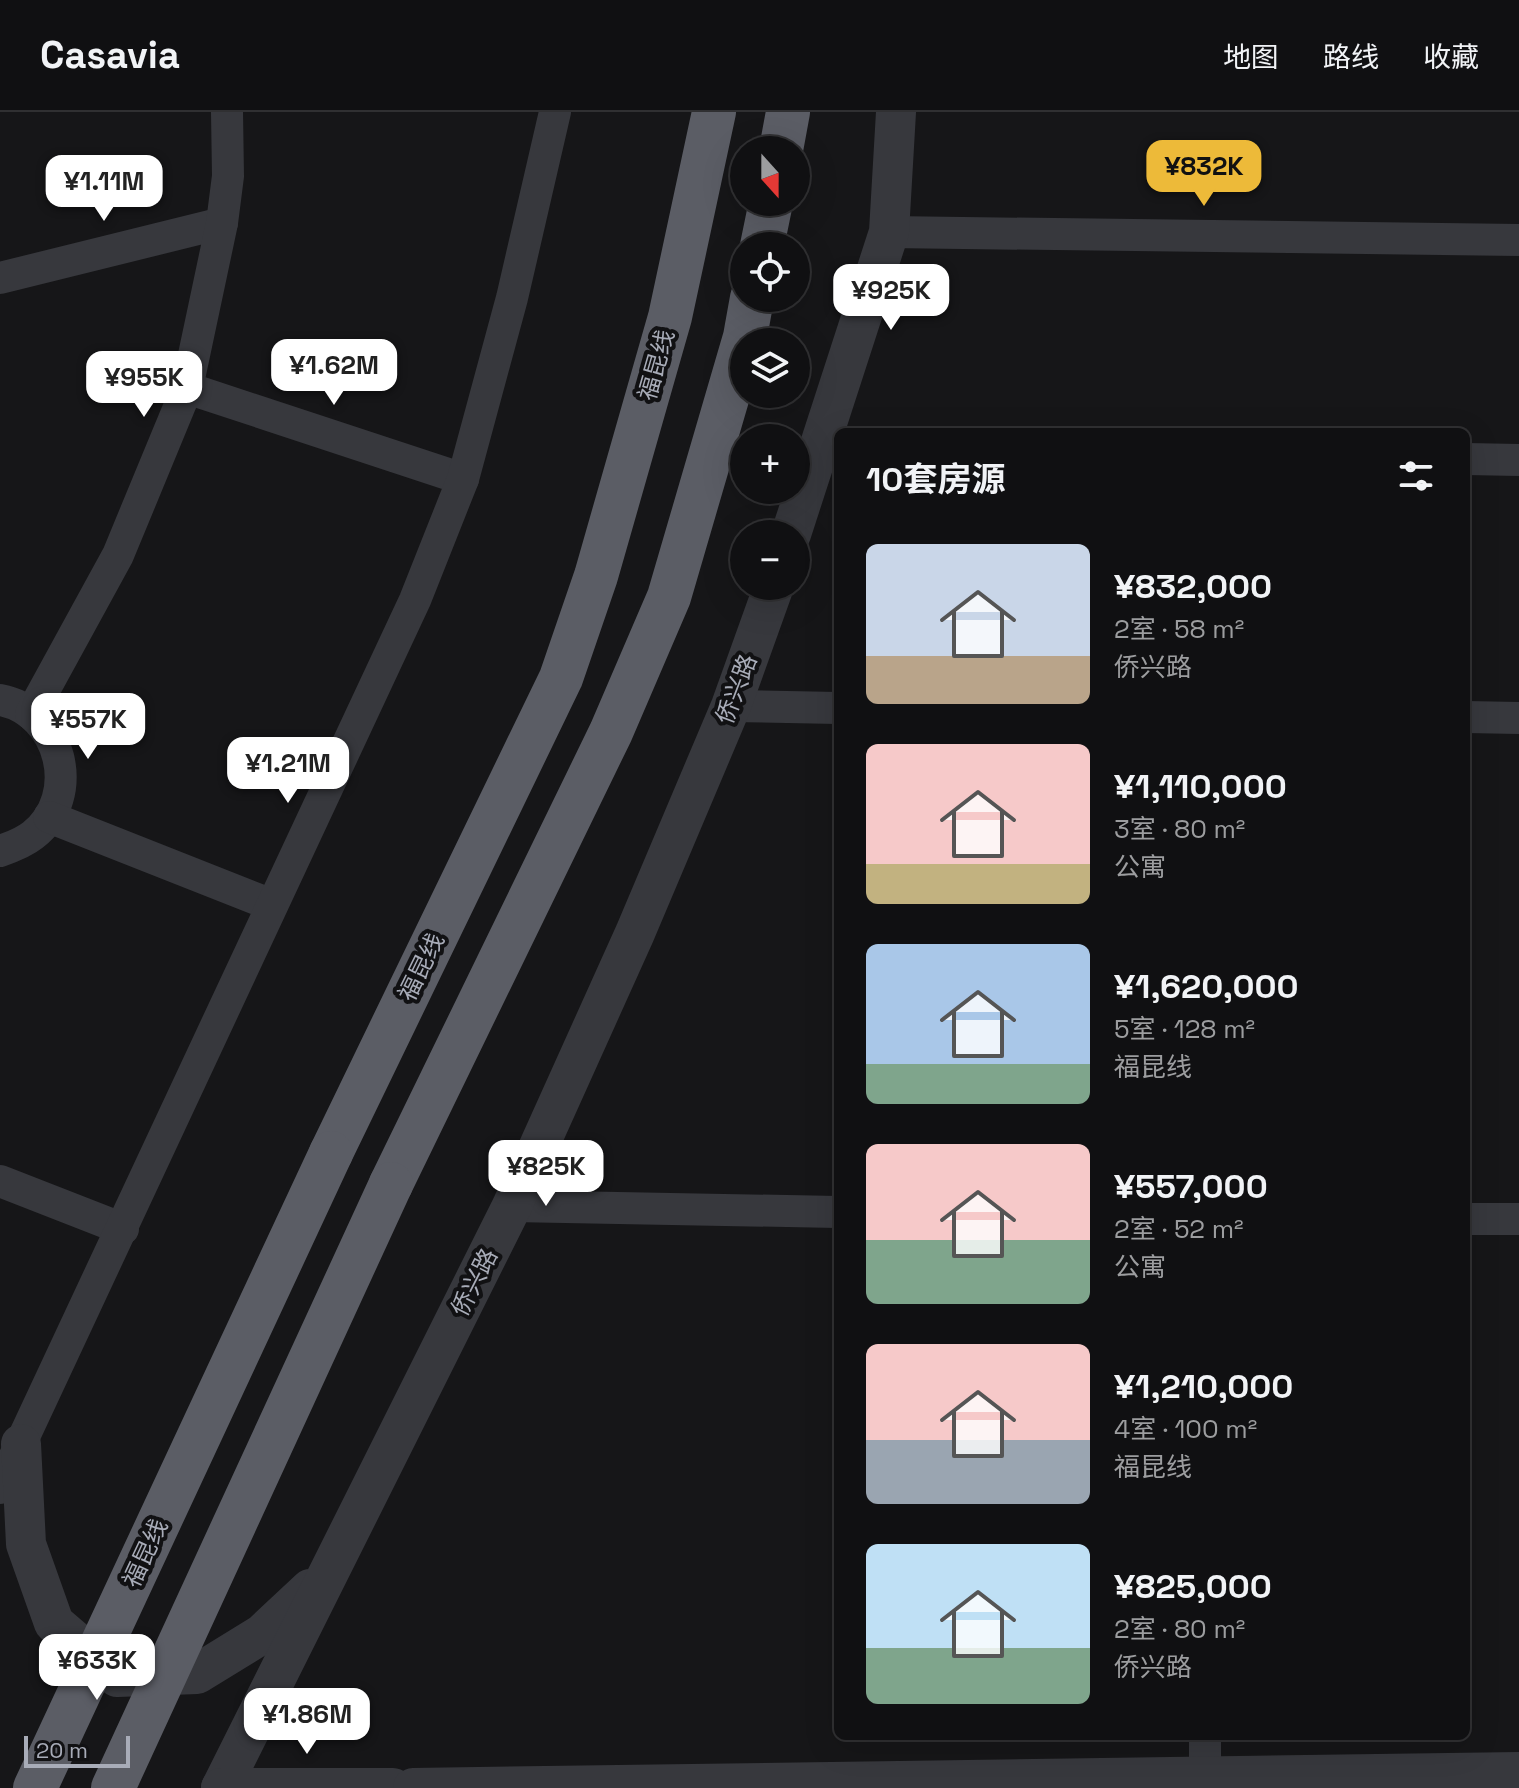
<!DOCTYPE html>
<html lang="zh">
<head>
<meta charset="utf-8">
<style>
  :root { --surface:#101012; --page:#1e1e20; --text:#f1f3f6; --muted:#9c9d9f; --line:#303032; --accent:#edba39 }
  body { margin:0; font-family:"Space Grotesk","Noto Sans SC",sans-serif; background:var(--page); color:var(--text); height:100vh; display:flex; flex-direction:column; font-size:30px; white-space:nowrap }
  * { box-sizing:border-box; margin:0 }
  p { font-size:26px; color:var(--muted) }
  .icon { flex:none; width:44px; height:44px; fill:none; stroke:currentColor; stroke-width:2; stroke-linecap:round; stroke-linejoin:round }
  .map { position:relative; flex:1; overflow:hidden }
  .panel { position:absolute; left:834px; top:316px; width:636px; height:1312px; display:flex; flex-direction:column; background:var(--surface); border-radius:12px; box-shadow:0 8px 32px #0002,0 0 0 2px var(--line) }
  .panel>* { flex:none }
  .needle { width:52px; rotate:159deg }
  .fabs { position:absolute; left:730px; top:24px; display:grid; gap:16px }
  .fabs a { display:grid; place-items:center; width:80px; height:80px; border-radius:50%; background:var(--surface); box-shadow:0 8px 32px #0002,0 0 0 2px var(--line); font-size:40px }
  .scale { position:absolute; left:24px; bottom:20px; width:106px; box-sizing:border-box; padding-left:8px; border:4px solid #a8acb8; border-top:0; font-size:22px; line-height:28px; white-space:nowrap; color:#a8acb8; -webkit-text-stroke:6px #111113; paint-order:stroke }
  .price { position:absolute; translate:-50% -68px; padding:0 18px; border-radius:16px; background:#fff; color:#222; font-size:26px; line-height:52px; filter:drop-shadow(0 2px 4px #0008) }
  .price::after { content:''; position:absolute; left:50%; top:48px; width:24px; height:18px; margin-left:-12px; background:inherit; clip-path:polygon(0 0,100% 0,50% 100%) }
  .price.on { background:var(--accent); color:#111 }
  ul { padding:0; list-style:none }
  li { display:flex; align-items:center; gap:24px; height:200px; padding:0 32px }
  li span { display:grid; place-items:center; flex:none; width:224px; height:160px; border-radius:12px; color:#555 }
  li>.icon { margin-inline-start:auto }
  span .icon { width:96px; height:96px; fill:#fffc; stroke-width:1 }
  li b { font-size:34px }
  h2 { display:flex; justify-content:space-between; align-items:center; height:96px; padding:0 32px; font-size:34px }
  header { display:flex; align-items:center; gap:48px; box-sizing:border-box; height:112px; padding:0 40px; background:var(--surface); border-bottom:2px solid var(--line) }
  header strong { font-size:38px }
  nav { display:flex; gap:44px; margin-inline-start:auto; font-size:28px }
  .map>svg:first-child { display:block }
</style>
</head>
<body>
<header>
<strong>Casavia</strong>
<nav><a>地图</a><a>路线</a><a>收藏</a></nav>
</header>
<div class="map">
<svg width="1519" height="1676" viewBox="0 0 1519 1676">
  <rect width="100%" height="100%" fill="#161618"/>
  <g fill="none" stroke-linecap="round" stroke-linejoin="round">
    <g stroke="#37383d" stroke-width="32">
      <path d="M889,120l630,8"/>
      <path d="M0,166l222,-55"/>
      <path d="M187,276l276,91"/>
      <path d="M1466,347l53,1"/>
      <path d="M0,588c61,11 83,96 33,135 -10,8 -21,12 -33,16"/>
      <path d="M731,594l107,2"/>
      <path d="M31,602l87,-159 69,-167 35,-165 6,-47 -1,-64"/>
      <path d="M1466,605l53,1"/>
      <path d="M49,705l223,88"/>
      <path d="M0,1069l123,48"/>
      <path d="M512,1094l326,6"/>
      <path d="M1466,1107h53"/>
      <path d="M0,1376l415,-888 48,-121 49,-181 43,-186"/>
      <path d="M1205,1624v52"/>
    </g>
    <g stroke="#37383d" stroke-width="40">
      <path d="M791,422l98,-302 7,-120"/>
      <path d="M21,1332l5,100 28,79 63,54 80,-3 65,-40 48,-45"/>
      <path d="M221,1676l291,-582 123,-273 96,-227 43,-120"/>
      <path d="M221,1676h172"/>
      <path d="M413,1676l1106,-16"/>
    </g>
    <g stroke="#5b5d65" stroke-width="44">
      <path d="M781,38l7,-38"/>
      <path d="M762,134l9,-44"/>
      <path d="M331,1041l230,-475 35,-102 74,-259 44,-205"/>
      <path d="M391,1072l220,-452 58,-135 76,-260 7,-39"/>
    </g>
    <g stroke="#5b5d65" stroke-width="44">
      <path d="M35,1676l296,-635"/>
      <path d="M113,1676l278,-604"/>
    </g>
  </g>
  <g text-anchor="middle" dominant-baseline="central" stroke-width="8" stroke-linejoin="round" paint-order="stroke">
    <g font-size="24" fill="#a8acb8" stroke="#111113">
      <text transform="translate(656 253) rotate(-74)">福昆线</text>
      <text transform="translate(736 577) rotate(-69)">侨兴路</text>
      <text transform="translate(421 855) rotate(-64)">福昆线</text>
      <text transform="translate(474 1170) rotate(-63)">侨兴路</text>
      <text transform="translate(145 1441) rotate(-65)">福昆线</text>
    </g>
  </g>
</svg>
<div class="fabs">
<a><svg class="needle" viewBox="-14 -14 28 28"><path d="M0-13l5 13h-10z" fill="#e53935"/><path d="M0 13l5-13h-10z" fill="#9c9d9f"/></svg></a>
<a><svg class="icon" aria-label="locate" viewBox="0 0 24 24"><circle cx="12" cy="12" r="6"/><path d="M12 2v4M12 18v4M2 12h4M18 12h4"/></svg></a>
<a><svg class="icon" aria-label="layers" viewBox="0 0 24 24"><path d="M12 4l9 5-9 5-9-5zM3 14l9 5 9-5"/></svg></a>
<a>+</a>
<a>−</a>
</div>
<div class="scale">20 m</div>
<b class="price on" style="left:1204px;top:96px">¥832K</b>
<b class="price" style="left:104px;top:111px">¥1.11M</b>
<b class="price" style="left:891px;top:220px">¥925K</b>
<b class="price" style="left:334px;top:295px">¥1.62M</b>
<b class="price" style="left:144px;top:307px">¥955K</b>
<b class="price" style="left:88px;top:649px">¥557K</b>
<b class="price" style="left:288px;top:693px">¥1.21M</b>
<b class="price" style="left:546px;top:1096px">¥825K</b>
<b class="price" style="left:97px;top:1590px">¥633K</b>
<b class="price" style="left:307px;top:1644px">¥1.86M</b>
<section class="panel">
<h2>10套房源<svg class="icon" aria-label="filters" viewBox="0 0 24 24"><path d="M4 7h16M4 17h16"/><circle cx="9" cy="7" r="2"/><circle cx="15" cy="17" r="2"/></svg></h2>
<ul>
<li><span style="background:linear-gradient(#c9d6e8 70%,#b9a48a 0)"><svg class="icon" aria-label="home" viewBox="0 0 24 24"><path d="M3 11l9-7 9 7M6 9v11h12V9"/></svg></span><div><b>¥832,000</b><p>2室 · 58 m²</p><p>侨兴路</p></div></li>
<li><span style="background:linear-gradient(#f6c9c9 75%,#c2b280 0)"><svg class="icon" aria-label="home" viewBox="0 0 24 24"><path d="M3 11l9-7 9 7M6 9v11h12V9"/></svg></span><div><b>¥1,110,000</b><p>3室 · 80 m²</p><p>公寓</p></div></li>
<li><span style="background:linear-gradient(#a9c7e8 75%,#7fa58c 0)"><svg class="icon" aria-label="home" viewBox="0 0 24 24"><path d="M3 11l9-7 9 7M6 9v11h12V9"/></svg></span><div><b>¥1,620,000</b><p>5室 · 128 m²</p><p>福昆线</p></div></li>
<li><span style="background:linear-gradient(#f6c9c9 60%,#7fa58c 0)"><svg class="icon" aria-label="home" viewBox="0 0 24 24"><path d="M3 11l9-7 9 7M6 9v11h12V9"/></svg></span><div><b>¥557,000</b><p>2室 · 52 m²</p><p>公寓</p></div></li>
<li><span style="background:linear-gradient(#f6c9c9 60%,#9aa5b1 0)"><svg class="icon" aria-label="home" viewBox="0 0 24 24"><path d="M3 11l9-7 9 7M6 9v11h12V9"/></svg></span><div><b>¥1,210,000</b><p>4室 · 100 m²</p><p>福昆线</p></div></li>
<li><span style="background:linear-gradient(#bfe0f5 65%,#7fa58c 0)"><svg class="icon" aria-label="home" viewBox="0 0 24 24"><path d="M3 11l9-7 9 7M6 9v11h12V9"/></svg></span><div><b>¥825,000</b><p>2室 · 80 m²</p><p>侨兴路</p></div></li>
</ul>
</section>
</div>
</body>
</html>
